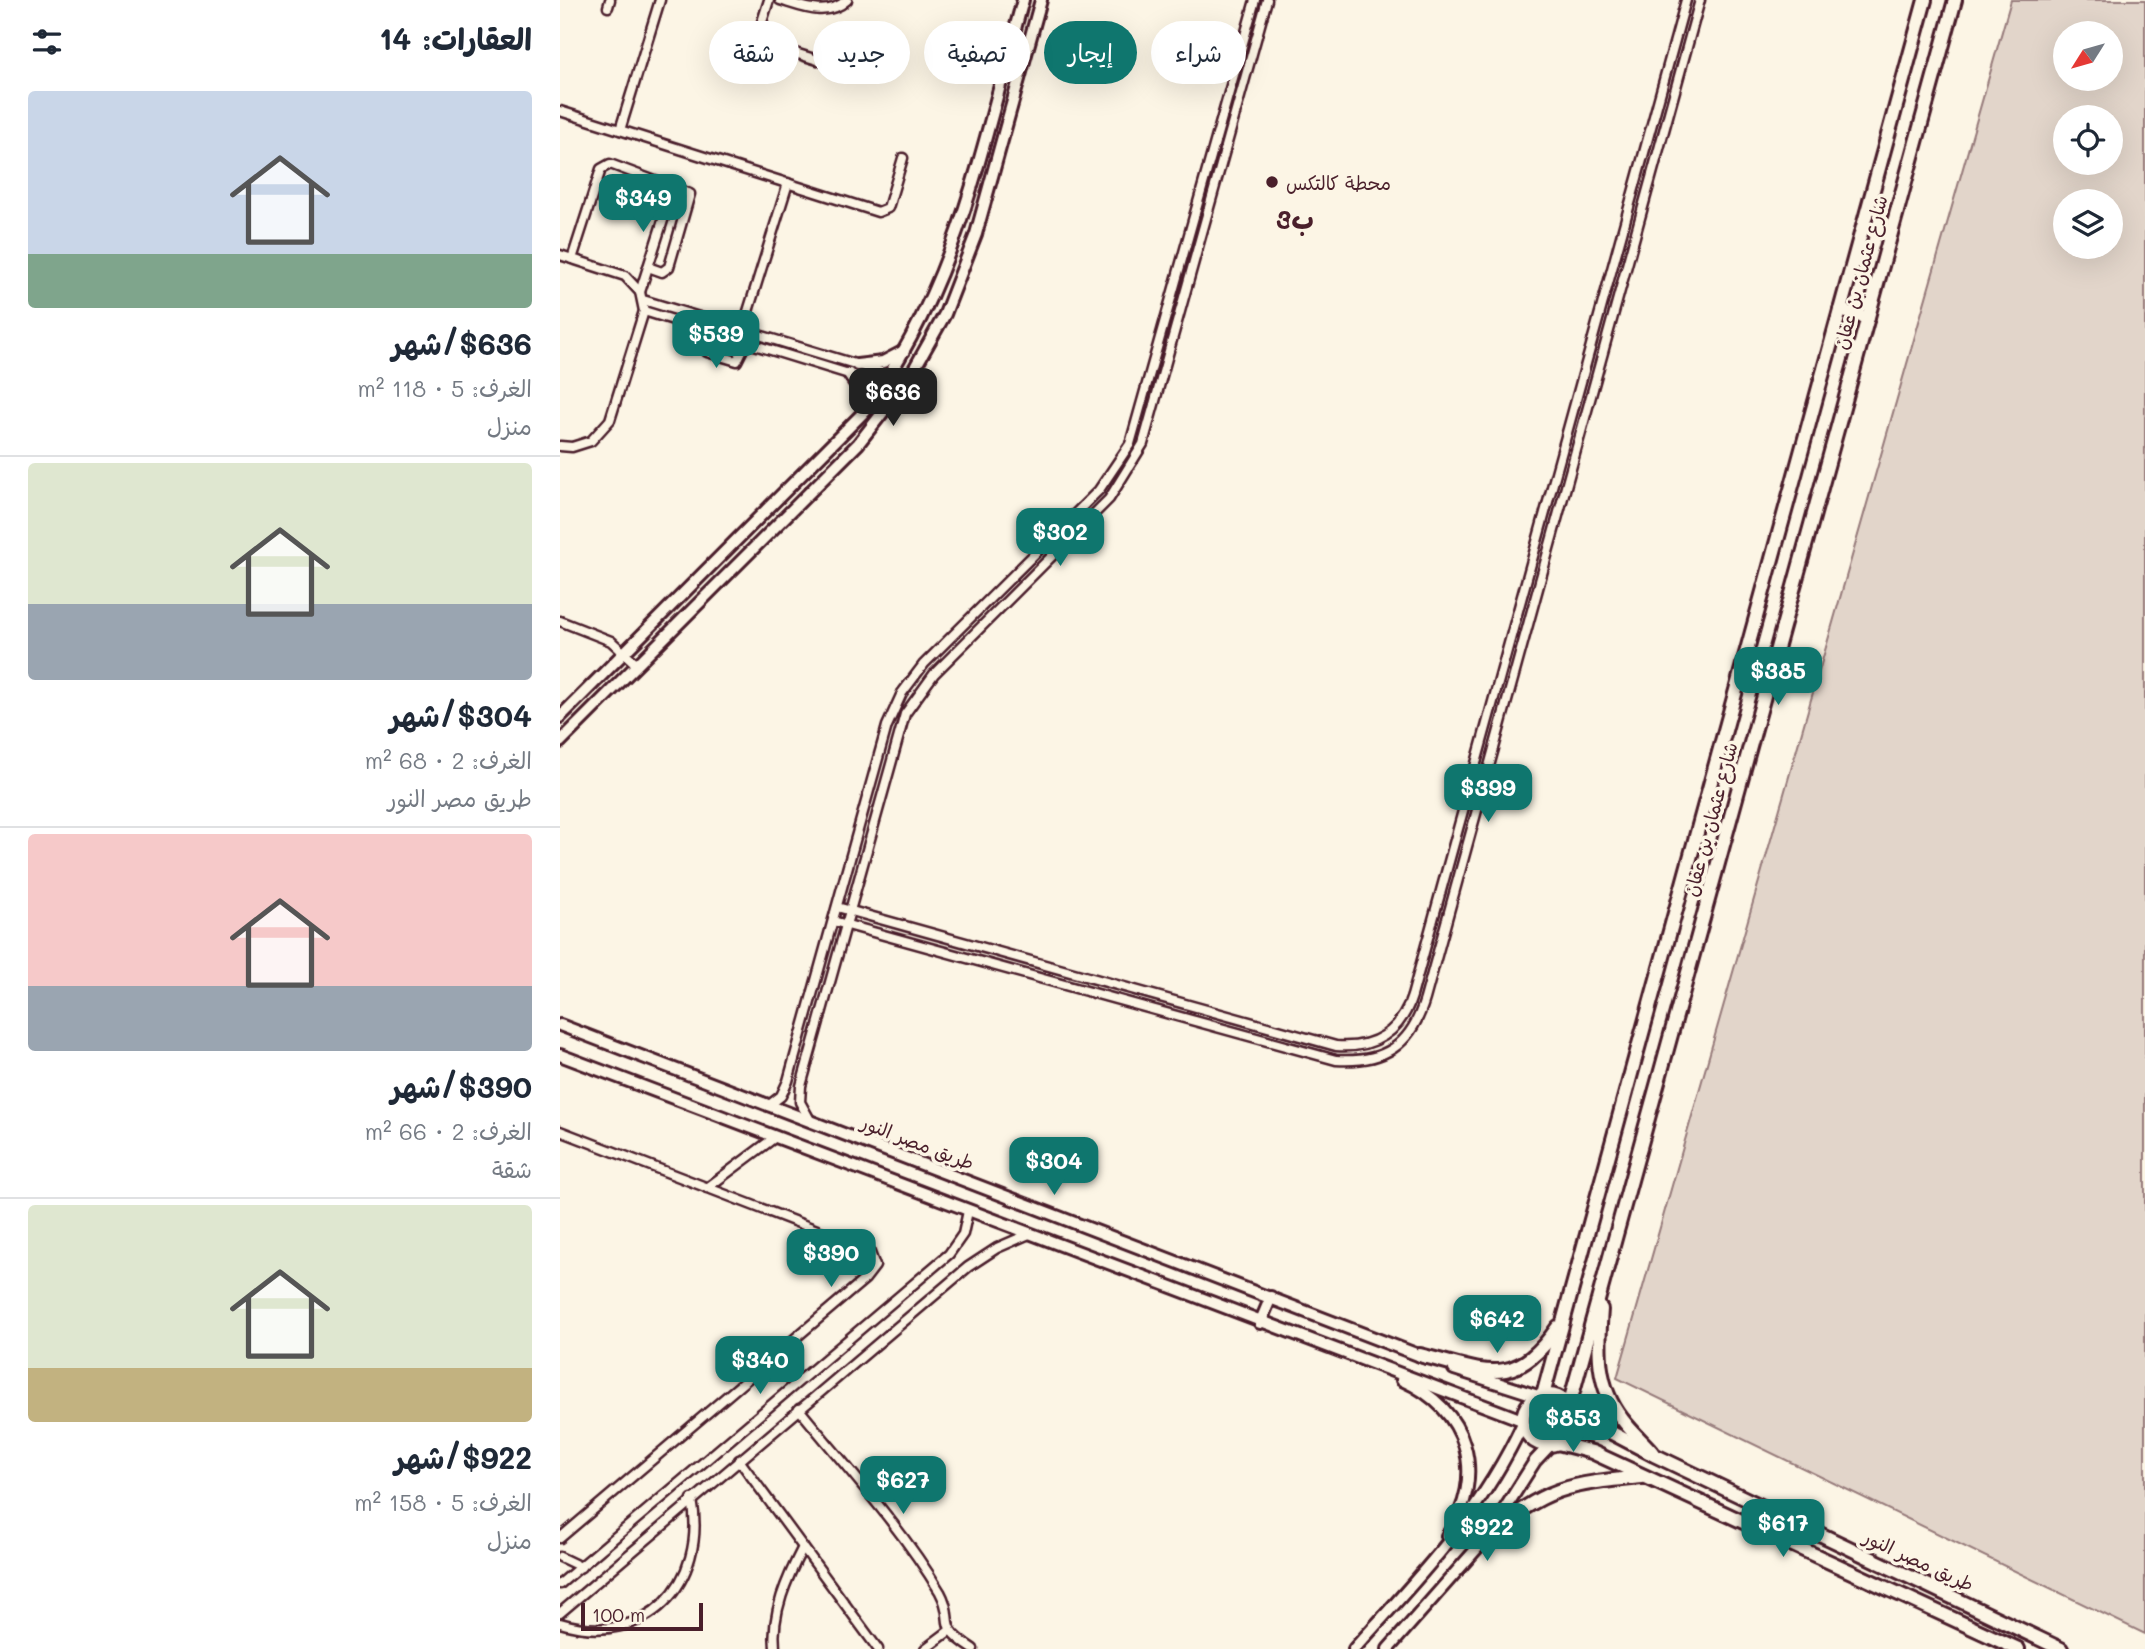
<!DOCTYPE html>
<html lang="ar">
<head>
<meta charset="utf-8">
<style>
  :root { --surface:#fff; --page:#f2f2f3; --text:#1f2937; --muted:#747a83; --line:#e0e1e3; --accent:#0f766e }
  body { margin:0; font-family:Mali,"Playpen Sans Arabic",sans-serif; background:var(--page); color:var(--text); direction:rtl; height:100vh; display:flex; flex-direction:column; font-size:26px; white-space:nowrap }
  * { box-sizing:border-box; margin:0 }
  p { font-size:23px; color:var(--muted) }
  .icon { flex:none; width:38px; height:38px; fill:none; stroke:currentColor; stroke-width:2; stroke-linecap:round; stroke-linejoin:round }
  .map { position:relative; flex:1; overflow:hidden; direction:ltr }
  .drawer { display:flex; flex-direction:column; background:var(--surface); width:560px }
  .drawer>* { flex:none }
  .hud { position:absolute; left:21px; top:21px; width:665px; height:63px; direction:rtl; display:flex; gap:14px }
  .needle { width:46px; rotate:233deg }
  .controls { position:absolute; left:1493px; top:21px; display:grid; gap:14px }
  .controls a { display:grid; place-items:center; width:70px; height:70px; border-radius:50%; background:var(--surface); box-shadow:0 7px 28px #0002; font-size:35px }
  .scale { position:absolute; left:21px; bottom:18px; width:122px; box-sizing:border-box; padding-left:7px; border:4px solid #4a1f2b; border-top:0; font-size:19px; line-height:24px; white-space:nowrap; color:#4a1f2b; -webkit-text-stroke:5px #fcf5e5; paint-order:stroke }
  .price { position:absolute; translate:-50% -60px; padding:0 16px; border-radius:14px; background:var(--accent); color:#fff; font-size:23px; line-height:46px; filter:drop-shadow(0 2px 4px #0008) }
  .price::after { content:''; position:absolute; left:50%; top:42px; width:21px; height:16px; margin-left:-10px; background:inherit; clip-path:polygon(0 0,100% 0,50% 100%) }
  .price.current { background:#222; color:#fff }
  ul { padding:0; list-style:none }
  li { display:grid; align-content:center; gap:14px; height:371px; padding:0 28px }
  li+li { border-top:2px solid var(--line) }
  li span { display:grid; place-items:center; height:217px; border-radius:7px; color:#555 }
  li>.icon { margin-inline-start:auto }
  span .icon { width:126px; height:126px; fill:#fffc; stroke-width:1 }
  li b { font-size:30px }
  h2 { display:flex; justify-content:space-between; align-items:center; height:84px; padding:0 28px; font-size:30px }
  .tag { padding:0 24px; border-radius:32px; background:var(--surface); box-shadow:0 7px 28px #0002; font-size:24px; line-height:63px }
  .tag.current { background:var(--accent); color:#fff }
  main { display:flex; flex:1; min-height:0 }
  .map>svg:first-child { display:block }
</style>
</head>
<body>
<main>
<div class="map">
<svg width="1585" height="1649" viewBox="0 0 1585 1649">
  <rect width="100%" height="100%" fill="#fcf5e5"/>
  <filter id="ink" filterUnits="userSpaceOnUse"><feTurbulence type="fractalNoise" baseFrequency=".0143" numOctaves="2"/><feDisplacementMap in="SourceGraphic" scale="14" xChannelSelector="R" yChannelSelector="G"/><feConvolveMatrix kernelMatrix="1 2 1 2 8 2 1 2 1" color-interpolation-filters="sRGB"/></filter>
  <g filter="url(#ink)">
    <path fill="#e2d5ca" stroke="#967a7a" stroke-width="2" fill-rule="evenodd" d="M1451,0h134v1634l-528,-256zM1505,33h45v46h-45zM1505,117h45v46h-45zM1505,201h45v46h-45z"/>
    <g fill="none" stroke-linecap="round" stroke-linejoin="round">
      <defs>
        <g id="minor">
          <path d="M220,0c23,7 47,18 67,0"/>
          <path d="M48,7l2,-7"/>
          <path d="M196,41l81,25"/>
          <path d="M192,53l17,-53"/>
          <path d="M0,111l318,101 10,-4 15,-50"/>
          <path d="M60,130l40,-130"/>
          <path d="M0,255l65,21 15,16 4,19 -34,109 -19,21 -19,6 -12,-1"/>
          <path d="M12,259l29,-90 9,-5 80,30 -21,73 -7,5 -14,-5"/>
          <path d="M80,292l34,-106"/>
          <path d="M83,300l265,80"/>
          <path d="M84,311l257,79"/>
          <path d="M148,331l-4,15 3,6 30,9 9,-18"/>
          <path d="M181,334l47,-151"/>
          <path d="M0,621l51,20 26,24"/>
          <path d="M277,907l499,139c38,3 65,-14 76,-50l274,-996"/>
          <path d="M273,921l503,139c48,3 75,-14 89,-61l275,-999"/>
          <path d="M208,1106l13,-10 7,-15 99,-355 15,-33 22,-29 175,-174 31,-46 125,-444"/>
          <path d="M251,1122l-11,-20 1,-16 104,-372 29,-40 175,-175 34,-55 124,-444"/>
          <path d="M0,1131l309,119 6,16 -10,13 -305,259"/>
          <path d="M147,1188l67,-50"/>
          <path d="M239,1409c48,59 102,118 141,183 17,31 -7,31 33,57"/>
          <path d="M179,1460l139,189"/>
          <path d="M0,1557l21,10"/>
          <path d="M0,1584l389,-330 14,-20 5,-23"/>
          <path d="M0,1613l408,-346 29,-19 32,-14"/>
          <path d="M0,1623c86,26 148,-40 132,-124"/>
          <path d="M215,1649c-4,-36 12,-71 28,-102"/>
          <path d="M365,1649l24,-18"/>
        </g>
        <g id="tertiary">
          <path d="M297,365l26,-3 21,-11"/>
          <path d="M289,374l12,18 2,20"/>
          <path d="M0,717l303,-304c93,-123 119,-267 160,-413"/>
          <path d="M0,742l298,-298 50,-64 37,-66 31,-80 65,-234"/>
          <path d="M0,1025l866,333"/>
          <path d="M0,1055l962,365"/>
          <path d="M700,1323l11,-26"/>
          <path d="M894,1369l84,27"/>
          <path d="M842,1380c66,29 86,95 45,156"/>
          <path d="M794,1649c66,-73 127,-135 169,-226"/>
          <path d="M828,1649l99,-112 48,-76 15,-16"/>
        </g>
        <g id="secondary">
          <path d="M1280,310l28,8"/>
          <path d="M1041,1309c-3,40 -5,77 21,110 9,12 20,22 30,33"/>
          <path d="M860,1355c65,16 94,36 138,-28"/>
          <circle cx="988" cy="1420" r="25"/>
          <path d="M983,1395l382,-1395"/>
          <path d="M1009,1406l386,-1406"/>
          <path d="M1012,1412l82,43 407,194"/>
          <path d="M998,1443l34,9 426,197"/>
          <path d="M927,1537c58,-50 81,-53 155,-60"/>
        </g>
      </defs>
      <use href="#minor" stroke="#4a1f2b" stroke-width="13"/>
      <use href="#tertiary" stroke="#4a1f2b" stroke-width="16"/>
      <use href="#secondary" stroke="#4a1f2b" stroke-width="18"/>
      <use href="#minor" stroke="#fcf5e5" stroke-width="8"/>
      <use href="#tertiary" stroke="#fcf5e5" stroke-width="10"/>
      <use href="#secondary" stroke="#fcf5e5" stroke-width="12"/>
    </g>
  </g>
  <circle fill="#4a1f2b" stroke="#fcf5e5" stroke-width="2.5" cx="712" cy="182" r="7"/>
  <g text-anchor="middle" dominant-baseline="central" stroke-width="7" stroke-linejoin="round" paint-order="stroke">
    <g font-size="19" fill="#4a1f2b" stroke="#fcf5e5" text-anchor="start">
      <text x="726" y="182">محطة كالتكس</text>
    </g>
    <g font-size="19" fill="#4a1f2b" stroke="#fcf5e5">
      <text transform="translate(1300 272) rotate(-75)">شارع عثمان بن عفان</text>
      <text transform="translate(1150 819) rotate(-75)">شارع عثمان بن عفان</text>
      <text transform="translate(358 1142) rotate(21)">طريق مصر النور</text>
      <text transform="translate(1359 1560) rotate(25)">طريق مصر النور</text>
    </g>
    <g font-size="26" font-weight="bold" fill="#4a1f2b" stroke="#fcf5e5">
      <text x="735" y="219">ب3</text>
    </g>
  </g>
</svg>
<div class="controls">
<a><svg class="needle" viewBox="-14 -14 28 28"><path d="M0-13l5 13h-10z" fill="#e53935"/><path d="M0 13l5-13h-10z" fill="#747a83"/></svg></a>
<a><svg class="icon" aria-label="locate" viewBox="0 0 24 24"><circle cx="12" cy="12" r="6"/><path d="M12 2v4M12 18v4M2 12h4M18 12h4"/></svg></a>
<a><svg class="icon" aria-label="layers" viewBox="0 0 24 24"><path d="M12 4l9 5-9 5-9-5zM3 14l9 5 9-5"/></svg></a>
</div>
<div class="scale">100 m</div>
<b class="price" style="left:83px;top:234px">$349</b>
<b class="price" style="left:156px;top:370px">$539</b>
<b class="price current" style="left:333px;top:428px">$636</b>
<b class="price" style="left:500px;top:568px">$302</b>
<b class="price" style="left:1218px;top:707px">$385</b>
<b class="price" style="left:928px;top:824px">$399</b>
<b class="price" style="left:494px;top:1197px">$304</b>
<b class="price" style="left:271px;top:1289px">$390</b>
<b class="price" style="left:937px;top:1355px">$642</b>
<b class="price" style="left:200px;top:1396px">$340</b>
<b class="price" style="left:1013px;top:1454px">$853</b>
<b class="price" style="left:343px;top:1516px">$627</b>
<b class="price" style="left:1223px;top:1559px">$617</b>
<b class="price" style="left:927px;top:1563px">$922</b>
<div class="hud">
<a class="tag">شراء</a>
<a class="tag current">إيجار</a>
<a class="tag">تصفية</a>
<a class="tag">جديد</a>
<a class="tag">شقة</a>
</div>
</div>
<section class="drawer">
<h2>العقارات: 14<svg class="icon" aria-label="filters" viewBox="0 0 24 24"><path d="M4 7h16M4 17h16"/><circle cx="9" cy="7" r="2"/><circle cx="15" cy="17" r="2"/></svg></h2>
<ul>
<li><span style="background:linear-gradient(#c9d6e8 75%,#7fa58c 0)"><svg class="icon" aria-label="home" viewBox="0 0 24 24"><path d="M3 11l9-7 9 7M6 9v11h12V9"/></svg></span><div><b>$636/شهر</b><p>الغرف: 5 · 118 m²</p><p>منزل</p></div></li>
<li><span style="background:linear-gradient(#dfe7d0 65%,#9aa5b1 0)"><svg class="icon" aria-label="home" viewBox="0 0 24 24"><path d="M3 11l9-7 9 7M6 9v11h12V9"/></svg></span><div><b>$304/شهر</b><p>الغرف: 2 · 68 m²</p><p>طريق مصر النور</p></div></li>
<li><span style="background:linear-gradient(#f6c9c9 70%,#9aa5b1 0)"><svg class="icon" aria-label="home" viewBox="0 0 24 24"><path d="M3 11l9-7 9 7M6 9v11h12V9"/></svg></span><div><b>$390/شهر</b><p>الغرف: 2 · 66 m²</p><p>شقة</p></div></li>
<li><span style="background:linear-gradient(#dfe7d0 75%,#c2b280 0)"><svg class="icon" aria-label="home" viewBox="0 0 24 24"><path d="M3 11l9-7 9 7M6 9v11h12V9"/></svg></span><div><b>$922/شهر</b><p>الغرف: 5 · 158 m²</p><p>منزل</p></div></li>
</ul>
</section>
</main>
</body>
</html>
